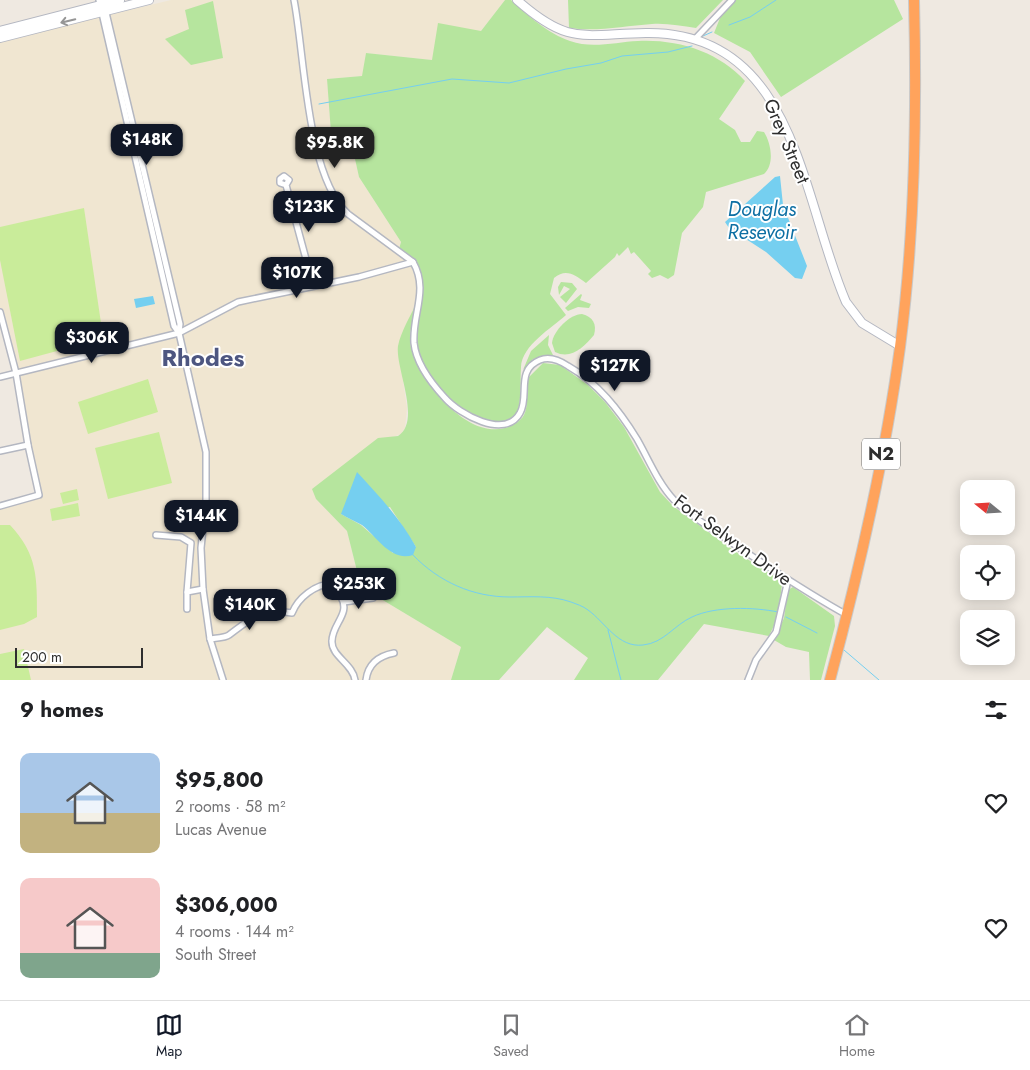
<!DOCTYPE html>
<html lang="en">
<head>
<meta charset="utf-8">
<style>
  :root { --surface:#fff; --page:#f2f2f2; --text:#202124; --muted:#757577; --line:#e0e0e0; --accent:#111827 }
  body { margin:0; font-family:Jost,sans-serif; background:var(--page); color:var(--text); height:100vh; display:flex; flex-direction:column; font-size:19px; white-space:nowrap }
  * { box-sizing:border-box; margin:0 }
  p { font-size:16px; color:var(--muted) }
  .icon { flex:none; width:28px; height:28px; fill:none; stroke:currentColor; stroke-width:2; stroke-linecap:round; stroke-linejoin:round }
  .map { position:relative; height:680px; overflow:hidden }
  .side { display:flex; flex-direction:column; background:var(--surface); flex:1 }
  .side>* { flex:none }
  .needle { width:32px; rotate:288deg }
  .buttons { position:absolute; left:960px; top:480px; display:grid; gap:10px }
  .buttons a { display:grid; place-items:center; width:55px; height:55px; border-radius:10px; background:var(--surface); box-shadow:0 2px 12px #0003; font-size:25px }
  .scale { position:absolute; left:15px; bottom:12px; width:128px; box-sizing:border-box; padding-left:5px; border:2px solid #2e2e2e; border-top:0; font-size:14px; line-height:18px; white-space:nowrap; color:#2e2e2e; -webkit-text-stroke:4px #fff; paint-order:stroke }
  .price { position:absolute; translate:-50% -42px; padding:0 11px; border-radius:10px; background:var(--accent); color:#fff; font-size:16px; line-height:32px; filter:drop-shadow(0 1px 2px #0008) }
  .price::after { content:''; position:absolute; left:50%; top:30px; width:15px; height:11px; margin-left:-8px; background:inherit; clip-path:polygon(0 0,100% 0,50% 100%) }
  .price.active { background:#222; color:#fff }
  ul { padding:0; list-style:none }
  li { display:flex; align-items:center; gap:15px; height:125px; padding:0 20px }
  li span { display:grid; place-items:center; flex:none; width:140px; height:100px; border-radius:10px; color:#555 }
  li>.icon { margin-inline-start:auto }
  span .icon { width:60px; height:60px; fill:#fffc; stroke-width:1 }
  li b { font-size:21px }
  h2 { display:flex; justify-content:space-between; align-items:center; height:60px; padding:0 20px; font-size:21px }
  .dock { display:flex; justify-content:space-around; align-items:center; height:70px; border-top:1px solid var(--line); background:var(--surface); font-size:14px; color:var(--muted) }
  .dock a { display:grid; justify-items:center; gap:2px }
  .dock .active { color:var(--accent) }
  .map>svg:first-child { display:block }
</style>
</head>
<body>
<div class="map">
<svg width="1030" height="680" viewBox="0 0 1030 680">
  <rect width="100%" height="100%" fill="#efe9e1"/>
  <path fill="#f0e6d1" d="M171,0h334l-24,31 -49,29 -66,-7 -3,23 -36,3 4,54 18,-1 10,45 42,65 -4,11 15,14 6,21 -1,14 -19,44 9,62 -2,20 -4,6 -8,3 -77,62 31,32 14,56 100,60 -10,33h-451v-173l41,-12 -41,-174v-280z"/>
  <g fill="#b6e59e" fill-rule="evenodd">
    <path d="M505,0h6c16,15 38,34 59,41 22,8 46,1 68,0 40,-2 81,11 107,40l-26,38 16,11 6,12h9l7,-11 7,1c7,11 11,32 0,42l-58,18 -3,15 -21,26 -8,42 -6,4 -8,-4 -8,3 -4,-4 3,-3 -17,-19 -3,2 -3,-7 -9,9 -2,-3 -2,4 -29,26c-11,-8 -20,-15 -32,-5l-4,16 16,21c-14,13 -44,30 -45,52 -1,15 1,32 -4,46 -33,36 -95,-36 -101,-68 -4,-24 11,-46 5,-71 -4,-12 -12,-19 -22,-25l2,-7 -42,-65 -10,-45 -18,1 -4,-54 35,-3 4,-23 66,7 6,-37 43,8z"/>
    <path d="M568,0h155l-27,28c-15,-2 -29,-5 -44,-4 -28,2 -55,8 -83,4z"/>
    <path d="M735,0h159l9,19 -122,78 -31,-45 -36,-19 8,-20z"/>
    <path d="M213,1l10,57 -32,7 -26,-26 24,-10 -4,-19z"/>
    <path d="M561,282l11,1 5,6 -11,14 -6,-6 10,-8 -6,-3 -5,9 -1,-8z"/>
    <path d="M581,294l1,1 -2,5 11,4 -2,4 -11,-1 -10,4 -3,-3z"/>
    <path d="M417,302c-3,14 -9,31 -6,45 9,34 55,92 94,81 7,-2 15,-6 19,-13 5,-10 1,-26 4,-37l15,-15 17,2 28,20 17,17 19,25 36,65 13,14 60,44 47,30 2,4 -4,33 -9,19 -65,-12 -46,56h-84l14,-22 -41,-31 -48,53h-48l10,-33 -100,-60 -14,-56 -31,-32 -4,-10 66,-51 20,-2c24,-15 -3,-68 0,-90 3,-15 13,-31 19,-44zM390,507l26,40 -23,6 -32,-28 -20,-11z"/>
    <path d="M582,314c11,3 15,10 12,21 -10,12 -23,25 -39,17l-3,-9c1,-12 18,-29 30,-29z"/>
    <path d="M549,335l-1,10 5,10 -20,4 -10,11 8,-19z"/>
    <path d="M793,587l41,29 1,10 -14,54h-11l-1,-28 -23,-5 -12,-7 10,-22 4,-28z"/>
  </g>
  <g fill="#c9ec9a">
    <path d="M84,208l17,115 -33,25 -48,13 -20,-101v-33z"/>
    <path d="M148,379l10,33 -70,22 -10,-32z"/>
    <path d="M159,432l13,51 -64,16 -13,-51z"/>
    <path d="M77,489l2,11 -16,4 -3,-11z"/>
    <path d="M78,503l2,13 -28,5 -2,-12z"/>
    <path d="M0,525h10c28,30 27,53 27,92l-13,7 -24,6z"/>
    <path d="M24,649l7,31h-31v-26z"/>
  </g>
  <g fill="#75cff0">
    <path d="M780,176l3,29 24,61 -5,13 -7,-1 -29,-26 -37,-24 -4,-6 50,-45z"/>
    <path d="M153,296l2,8 -19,4 -2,-9z"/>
    <path d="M357,472c22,24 43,46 59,75l-3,8c-22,7 -36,-18 -51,-30 -7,-4 -15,-7 -21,-11z"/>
  </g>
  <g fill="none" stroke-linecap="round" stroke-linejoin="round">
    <g stroke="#75cff0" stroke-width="1">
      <path d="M729,25l21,-8 26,-17"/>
      <path d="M703,36l9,-4"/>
      <path d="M319,104l133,-25 57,4 57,-14 35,-6 21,-7 46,-4 24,-6"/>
      <path d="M413,555c26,27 60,42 97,42 20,0 41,-2 61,5 5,2 12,4 17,8 17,12 30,38 55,35 21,-2 31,-20 49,-28 23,-11 62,-10 86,-5"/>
      <path d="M786,617l31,16"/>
      <path d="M608,630l13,50"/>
      <path d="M844,650l35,30"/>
    </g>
    <defs>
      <g id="street">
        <path d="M99,0l75,326 5,7 27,119v48l-5,48 2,41 7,50 13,41"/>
        <path d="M103,0l77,324 -1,8"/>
        <path d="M294,0c11,56 12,175 54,214l65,48c16,28 -1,52 1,81 2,20 18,41 31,55 14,16 60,42 75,15 10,-17 -5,-43 20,-53 10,-4 19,0 28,6 30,17 51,44 69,73 12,21 21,44 37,61 17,17 39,29 58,43 38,25 75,50 115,72"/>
        <path d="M695,39l37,-39"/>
        <path d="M286,185l-6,-2v-4l4,-3 5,4 -3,5 27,100"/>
        <path d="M0,312l16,61 12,72 11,50 -39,11"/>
        <path d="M0,377l179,-44 59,-31 121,-25 54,-15"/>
        <path d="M0,451l28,-6"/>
        <path d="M156,535l25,2 10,6 -4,49"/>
        <path d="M344,602l29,-4"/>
        <path d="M187,609v-17l16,-3"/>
        <path d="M210,639c5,-1 15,-1 19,-4 24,-18 32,-27 63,-22 6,-15 23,-29 40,-29 4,3 6,8 9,13 10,17 -9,27 -9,44 -1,15 21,23 23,39"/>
        <path d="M366,680c2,-16 12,-24 28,-27"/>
        <path d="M748,680l8,-20 20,-28 12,-52"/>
      </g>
      <g id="secondary">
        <path d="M517,0c52,46 66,34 129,33 150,-2 155,165 200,269l16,21 38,23"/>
        <path d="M0,31l120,-31"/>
        <path d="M0,38l149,-38"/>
      </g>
      <path id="highway" d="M830,680c29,-109 55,-221 70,-333 15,-115 17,-232 14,-347"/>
    </defs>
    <use href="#street" stroke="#b4b7c1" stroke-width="8"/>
    <use href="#secondary" stroke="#b4b7c1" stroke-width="10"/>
    <use href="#highway" stroke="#c9c9c9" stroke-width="12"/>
    <use href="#street" stroke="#fff" stroke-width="5"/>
    <use href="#secondary" stroke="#fff" stroke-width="8"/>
    <use href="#highway" stroke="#ffa35c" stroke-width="10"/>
  </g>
  <defs><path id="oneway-shaft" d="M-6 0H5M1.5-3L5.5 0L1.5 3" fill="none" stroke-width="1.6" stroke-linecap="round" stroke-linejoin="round" transform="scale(1.25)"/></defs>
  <use stroke="#969696" href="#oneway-shaft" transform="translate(68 21) rotate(166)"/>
  <g text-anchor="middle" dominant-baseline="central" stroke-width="4" stroke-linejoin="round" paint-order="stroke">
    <rect fill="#fff" stroke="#6d6d6d" stroke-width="1" x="862" y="438.5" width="38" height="31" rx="4"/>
    <g font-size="18" font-weight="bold" fill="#2e2e2e">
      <text x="881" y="454">N2</text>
    </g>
    <g font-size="19" fill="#2e2e2e" stroke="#fff">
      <text transform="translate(787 141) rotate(67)">Grey Street</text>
      <text transform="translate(733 540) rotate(36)">Fort Selwyn Drive</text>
    </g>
    <g font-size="20" font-style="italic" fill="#0d6fa3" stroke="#fff">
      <text x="762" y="209">Douglas<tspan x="762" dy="23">Resevoir</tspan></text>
    </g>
    <g font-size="24" font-weight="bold" fill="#4d5680" stroke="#fff">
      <text x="203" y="357">Rhodes</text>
    </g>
  </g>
</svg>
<div class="buttons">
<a><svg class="needle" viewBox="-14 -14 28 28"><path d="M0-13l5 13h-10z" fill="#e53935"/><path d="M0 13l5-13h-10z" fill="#757577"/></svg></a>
<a><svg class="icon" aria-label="locate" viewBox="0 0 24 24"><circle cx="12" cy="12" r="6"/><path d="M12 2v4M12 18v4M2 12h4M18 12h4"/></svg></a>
<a><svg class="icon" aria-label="layers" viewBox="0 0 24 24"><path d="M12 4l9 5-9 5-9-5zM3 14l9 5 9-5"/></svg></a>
</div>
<div class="scale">200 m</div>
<b class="price" style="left:147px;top:166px">$148K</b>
<b class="price active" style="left:335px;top:169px">$95.8K</b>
<b class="price" style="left:309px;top:233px">$123K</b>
<b class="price" style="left:297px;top:299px">$107K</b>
<b class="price" style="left:92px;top:364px">$306K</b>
<b class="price" style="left:615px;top:392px">$127K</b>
<b class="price" style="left:201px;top:542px">$144K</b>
<b class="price" style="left:359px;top:610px">$253K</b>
<b class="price" style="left:250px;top:631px">$140K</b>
</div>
<section class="side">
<h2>9 homes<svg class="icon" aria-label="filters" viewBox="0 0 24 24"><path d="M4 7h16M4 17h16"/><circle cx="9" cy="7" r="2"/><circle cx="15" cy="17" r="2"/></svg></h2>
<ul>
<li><span style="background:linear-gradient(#a9c7e8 60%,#c2b280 0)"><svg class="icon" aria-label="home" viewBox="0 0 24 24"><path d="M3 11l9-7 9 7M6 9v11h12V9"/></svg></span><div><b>$95,800</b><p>2 rooms · 58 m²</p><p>Lucas Avenue</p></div><svg class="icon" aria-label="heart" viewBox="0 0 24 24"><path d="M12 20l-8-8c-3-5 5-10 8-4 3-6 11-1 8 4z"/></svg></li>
<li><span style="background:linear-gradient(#f6c9c9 75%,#7fa58c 0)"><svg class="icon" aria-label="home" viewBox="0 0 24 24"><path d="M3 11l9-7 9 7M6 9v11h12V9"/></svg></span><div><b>$306,000</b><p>4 rooms · 144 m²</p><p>South Street</p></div><svg class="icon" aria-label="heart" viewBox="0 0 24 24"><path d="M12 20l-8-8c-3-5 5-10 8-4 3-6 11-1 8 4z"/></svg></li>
</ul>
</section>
<nav class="dock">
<a class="active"><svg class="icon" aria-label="map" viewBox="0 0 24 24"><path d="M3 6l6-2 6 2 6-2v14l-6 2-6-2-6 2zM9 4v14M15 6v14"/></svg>Map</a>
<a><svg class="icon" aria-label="saved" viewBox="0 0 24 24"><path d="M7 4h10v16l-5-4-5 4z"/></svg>Saved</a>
<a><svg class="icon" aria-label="home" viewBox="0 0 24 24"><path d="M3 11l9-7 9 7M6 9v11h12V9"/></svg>Home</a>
</nav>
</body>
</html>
